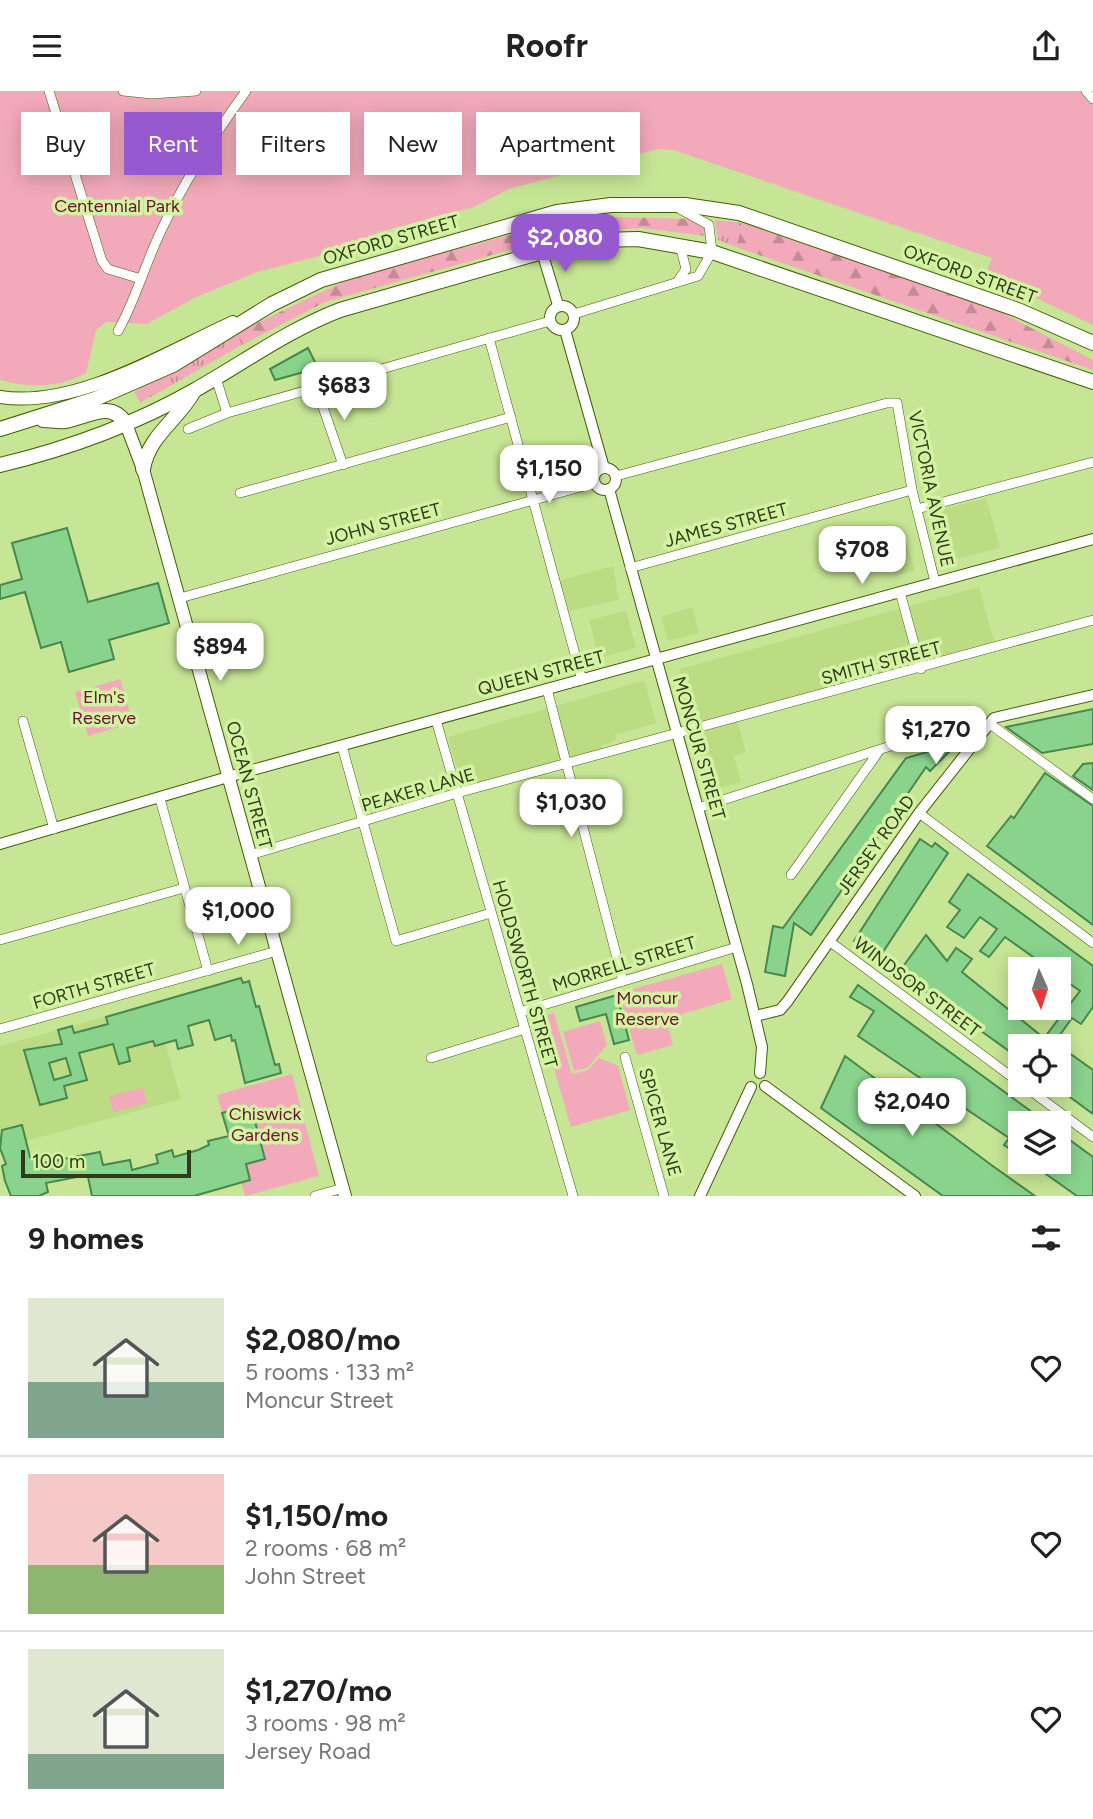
<!DOCTYPE html>
<html lang="en">
<head>
<meta charset="utf-8">
<style>
  :root { --surface:#fff; --page:#f2f2f2; --text:#222; --muted:#767676; --line:#e0e0e0; --accent:#9659cf }
  body { margin:0; font-family:Figtree,sans-serif; background:var(--page); color:var(--text); height:100vh; display:flex; flex-direction:column; font-size:26px; white-space:nowrap }
  * { box-sizing:border-box; margin:0 }
  p { font-size:23px; color:var(--muted) }
  .icon { flex:none; width:38px; height:38px; fill:none; stroke:currentColor; stroke-width:2; stroke-linecap:round; stroke-linejoin:round }
  .map { position:relative; height:1105px; overflow:hidden }
  .details { display:flex; flex-direction:column; background:var(--surface); flex:1 }
  .details>* { flex:none }
  .top-card { position:absolute; left:21px; top:21px; width:700px; height:63px; display:flex; gap:14px }
  .needle { width:46px; rotate:177deg }
  .controls { position:absolute; left:1008px; top:866px; display:grid; gap:14px }
  .controls a { display:grid; place-items:center; width:63px; height:63px; border-radius:0px; background:var(--surface); box-shadow:0 4px 18px #0003; font-size:35px }
  .scale { position:absolute; left:21px; bottom:18px; width:170px; box-sizing:border-box; padding-left:7px; border:4px solid #2f3b1a; border-top:0; font-size:19px; line-height:24px; white-space:nowrap; color:#2f3b1a; -webkit-text-stroke:5px #d4f3a2; paint-order:stroke }
  .price { position:absolute; translate:-50% -60px; padding:0 16px; border-radius:14px; background:#fff; color:#222; font-size:23px; line-height:46px; filter:drop-shadow(0 2px 4px #0008) }
  .price::after { content:''; position:absolute; left:50%; top:42px; width:21px; height:16px; margin-left:-10px; background:inherit; clip-path:polygon(0 0,100% 0,50% 100%) }
  .price.current { background:var(--accent); color:#fff }
  ul { padding:0; list-style:none }
  li { display:flex; align-items:center; gap:21px; height:175px; padding:0 28px }
  li+li { border-top:2px solid var(--line) }
  li span { display:grid; place-items:center; flex:none; width:196px; height:140px; border-radius:0px; color:#555 }
  li>.icon { margin-inline-start:auto }
  span .icon { width:84px; height:84px; fill:#fffc; stroke-width:1 }
  li b { font-size:30px }
  h2 { display:flex; justify-content:space-between; align-items:center; height:84px; padding:0 28px; font-size:30px }
  .tag { padding:0 24px; border-radius:0px; background:var(--surface); box-shadow:0 4px 18px #0003; font-size:24px; line-height:63px }
  .tag.current { background:var(--accent); color:#fff }
  header { display:flex; justify-content:space-between; align-items:center; height:91px; padding:0 28px; background:var(--surface); font-size:32px; font-weight:700 }
  .map>svg:first-child { display:block }
</style>
</head>
<body>
<header><svg class="icon" aria-label="menu" viewBox="0 0 24 24"><path d="M4 6h16M4 12h16M4 18h16"/></svg>Roofr<svg class="icon" aria-label="share" viewBox="0 0 24 24"><path d="M12 15V3M7 8l5-5 5 5M5 13v7h14v-7"/></svg></header>
<div class="map">
<svg width="1093" height="1105" viewBox="0 0 1093 1105">
  <defs>
    <pattern id="grass-tufts" width="24" height="20" patternUnits="userSpaceOnUse" patternTransform="scale(1.75)"><rect width="24" height="20" fill="#f2a9b9"/><path d="M3 7l-1-3M5 7V3M7 7l1-3M15 17l-1-3M17 17v-4M19 17l1-3" fill="none" stroke="#c48b96"/></pattern>
    <pattern id="forest-firs" width="22" height="20" patternUnits="userSpaceOnUse" patternTransform="scale(1.75)"><rect width="22" height="20" fill="#f2a9b9"/><path d="M5 1l3.5 6h-7zM16 11l3.5 6h-7z" fill="#c48b96"/></pattern>
  </defs>
  <rect width="100%" height="100%" fill="#c7e695"/>
  <g fill="#bbdc83">
    <path d="M986,407l14,50 -52,13 -14,-49z"/>
    <path d="M907,452l8,27 -20,6 -8,-27z"/>
    <path d="M613,475l6,34 -50,11 -9,-31z"/>
    <path d="M979,496l15,54 -259,72 11,39 -12,4 7,26 -30,9 -31,-122z"/>
    <path d="M692,516l7,26 -31,8 -7,-24z"/>
    <path d="M626,520l10,37 -37,10 -10,-38z"/>
    <path d="M642,590l3,1 11,41 -41,12 1,5 -14,5v5l-139,39 -15,-52z"/>
    <path d="M154,912l27,96 -181,49v-102z"/>
  </g>
  <g fill="url(#grass-tufts)">
    <path d="M715,129l28,3 -7,24 -18,-7z"/>
    <path d="M236,242l6,12 -102,58 -6,-11z"/>
  </g>
  <g fill="url(#forest-firs)">
    <path d="M581,125l112,3 12,8 1,9 -64,-8 -72,5 -245,69 -83,43 -6,-12 117,-56z"/>
    <path d="M743,132l246,83 104,54v10l-357,-123z"/>
  </g>
  <g fill="#f2a9b9">
    <path d="M0,0h1093v234l-107,-51 6,-16 -319,-108 -15,-1 -149,40 -35,18 -98,26 2,8 -121,31 -63,26 -47,26 -41,-2 -10,8 -10,43c-27,15 -57,15 -86,7z"/>
    <path d="M120,588l13,44 -45,13 -13,-44z"/>
    <path d="M722,873l10,35 -66,20 7,26 -36,10 -18,-62z"/>
    <path d="M554,922l18,61 16,-4 11,-12 19,8 12,44 -59,17 -32,-110z"/>
    <path d="M600,930l7,24 -20,23 -13,3 -11,-39z"/>
    <path d="M292,983l27,102 -74,20 -28,-101z"/>
    <path d="M143,997l4,15 -34,9 -4,-16z"/>
  </g>
  <g fill="#8ad38d" stroke="#48874d" stroke-width="2" fill-rule="evenodd">
    <path d="M308,257l10,20 -43,12 -5,-11z"/>
    <path d="M67,437l21,74 70,-19 11,40 -60,17 5,19 -45,13 -8,-30 -20,6 -16,-56 -25,7v-14l22,-6 -10,-36z"/>
    <path d="M1093,618v35l-51,9 -36,-26z"/>
    <path d="M958,652l-28,28 -4,-4 -115,168 -17,-12 -9,53 -20,-4 8,-46 10,2 123,-170z"/>
    <path d="M1093,672v27l-20,-14 10,-12z"/>
    <path d="M1045,682l48,33v119l-106,-79 24,-30 3,2z"/>
    <path d="M920,748l12,8 3,-4 13,10 -69,105 -25,-17z"/>
    <path d="M968,783l125,92v41l-12,17 -9,-6 -15,21 11,8h-7l32,23v44l-34,-25v-42h-39v12l-121,-87 27,-37 21,26 9,-13 16,11 -10,13 82,66 36,-47 -21,-15v-7h-9l-45,-32 -16,20 -9,-6 17,-22 -17,-12 -16,21 -17,-11 13,-17 -11,-8z"/>
    <path d="M241,887l2,5 6,-2 7,26 3,-1 16,59 4,-1 2,9 -36,10 -10,-43 -3,1 -1,-6 -16,5 -6,-20 -21,6 5,19 -15,4 -2,-9 -21,6 -2,-5 -26,7 3,13 -11,3 -6,-20 -34,9 8,27 -23,6 3,12 -27,7 -16,-55 38,-6 -4,-14 14,-4 2,7 34,-9 -2,-7zM66,967l5,17 -17,5 -5,-17z"/>
    <path d="M858,894l189,138h-27v33l-16,-11 5,-7 -151,-102 16,-25 -24,-14z"/>
    <path d="M617,904l12,45 -15,4 -8,-30 -26,7 -4,-14z"/>
    <path d="M845,965l145,108 45,32h-92l-122,-88z"/>
    <path d="M232,1019l2,8 19,-4 12,45 -19,5 4,16 -56,16h-102l-4,-19 -6,-1 -36,7 2,9 -9,4h-28l-6,-15 -3,-15 4,-2 -6,-16 2,-18 20,-5 8,32 11,-2 2,8 57,-11 3,13 27,-5 2,10 26,-7 -2,-8 16,-5 2,7 24,-7 11,-5 -1,-4 21,-5 -7,-23z"/>
    <path d="M1059,1041l34,25v39h-16l-48,-34h30z"/>
  </g>
  <g fill="none" stroke-linecap="round" stroke-linejoin="round">
    <defs>
      <g id="minor">
        <path d="M49,0l53,170 6,8 33,10"/>
        <path d="M123,0l29,3 44,-3"/>
        <path d="M1086,0l7,8"/>
        <path d="M677,191l9,-13 -6,-24"/>
        <path d="M574,223l124,-38 14,-24 -3,-27 -29,-16"/>
        <path d="M118,240c18,-32 27,-67 43,-100 23,-50 53,-96 85,-140"/>
        <path d="M489,247l93,342"/>
        <path d="M216,287l11,35"/>
        <path d="M316,296l27,78"/>
        <path d="M188,338l39,-16 323,-92"/>
        <path d="M616,385l271,-73h10l15,87 23,92"/>
        <path d="M240,402l271,-76"/>
        <path d="M917,418l176,-47"/>
        <path d="M630,477l282,-78"/>
        <path d="M900,501l21,77"/>
        <path d="M180,507l415,-115"/>
        <path d="M547,598l76,292"/>
        <path d="M436,629l137,476"/>
        <path d="M23,630l31,108"/>
        <path d="M990,633l103,75"/>
        <path d="M342,655l54,195 95,-28"/>
        <path d="M160,708l48,172"/>
        <path d="M698,717l239,-77 22,-3 18,11"/>
        <path d="M919,722l174,130"/>
        <path d="M250,764l207,-62 636,-173"/>
        <path d="M791,784l88,-124"/>
        <path d="M0,849l184,-52"/>
        <path d="M829,850l191,142"/>
        <path d="M520,921l217,-65"/>
        <path d="M0,938l277,-78"/>
        <path d="M625,966l39,139"/>
        <path d="M431,967l94,-29"/>
        <path d="M1023,994l70,52"/>
        <path d="M315,1105l28,-8"/>
      </g>
      <g id="tertiary">
        <path d="M542,161l16,53"/>
        <circle cx="562" cy="227" r="12"/>
        <path d="M565,239l39,138"/>
        <circle cx="605" cy="388" r="11"/>
        <path d="M609,398l138,495 15,63 -2,26"/>
        <path d="M0,753l245,-72 848,-233"/>
        <path d="M755,925l25,-6 7,-8 132,-189 75,-95 99,-23"/>
        <path d="M765,995l150,110"/>
        <path d="M700,1105l51,-109"/>
      </g>
      <g id="secondary">
        <path d="M0,306c75,12 165,-44 233,-75"/>
        <path d="M126,333l17,45 202,727"/>
      </g>
      <g id="primary">
        <path d="M43,329c7,0 15,2 22,1 23,-4 46,-22 61,3"/>
        <path d="M0,338l95,-30 78,-34 99,-61 49,-24 236,-68 54,-7h74l54,8 279,97 75,33"/>
        <path d="M0,374c67,-16 135,-41 195,-75 48,-27 93,-60 145,-80l202,-58 55,-12 41,-1 74,13 381,130"/>
        <path d="M143,378c6,-34 35,-49 51,-78"/>
      </g>
    </defs>
    <use href="#minor" stroke="#455e05" stroke-width="10"/>
    <use href="#tertiary" stroke="#455e05" stroke-width="12"/>
    <use href="#secondary" stroke="#455e05" stroke-width="14"/>
    <use href="#primary" stroke="#455e05" stroke-width="16"/>
    <use href="#minor" stroke="#fff" stroke-width="9"/>
    <use href="#tertiary" stroke="#fff" stroke-width="10"/>
    <use href="#secondary" stroke="#fff" stroke-width="12"/>
    <use href="#primary" stroke="#fff" stroke-width="14"/>
  </g>
  <g text-anchor="middle" dominant-baseline="central" stroke-width="7" stroke-linejoin="round" paint-order="stroke">
    <g font-size="18" fill="#691231" stroke="#d4f3a2">
      <text x="117" y="115">Centennial Park</text>
      <text x="104" y="606">Elm's<tspan x="104" dy="21">Reserve</tspan></text>
      <text x="647" y="907">Moncur<tspan x="647" dy="21">Reserve</tspan></text>
      <text x="265" y="1023">Chiswick<tspan x="265" dy="21">Gardens</tspan></text>
    </g>
    <g font-size="18" fill="#2f3b1a" stroke="#d4f3a2">
      <text transform="translate(391 149) rotate(-16)">OXFORD STREET</text>
      <text transform="translate(970 183) rotate(20)">OXFORD STREET</text>
      <text transform="translate(931 398) rotate(78)">VICTORIA AVENUE</text>
      <text transform="translate(383 433) rotate(-15)">JOHN STREET</text>
      <text transform="translate(726 434) rotate(-15)">JAMES STREET</text>
      <text transform="translate(881 572) rotate(-15)">SMITH STREET</text>
      <text transform="translate(541 582) rotate(-15)">QUEEN STREET</text>
      <text transform="translate(699 657) rotate(74)">MONCUR STREET</text>
      <text transform="translate(249 694) rotate(75)">OCEAN STREET</text>
      <text transform="translate(418 699) rotate(-16)">PEAKER LANE</text>
      <text transform="translate(876 754) rotate(-54)">JERSEY ROAD</text>
      <text transform="translate(624 873) rotate(-17)">MORRELL STREET</text>
      <text transform="translate(525 883) rotate(74)">HOLDSWORTH STREET</text>
      <text transform="translate(94 895) rotate(-16)">FORTH STREET</text>
      <text transform="translate(917 896) rotate(37)">WINDSOR STREET</text>
      <text transform="translate(660 1031) rotate(74)">SPICER LANE</text>
    </g>
  </g>
</svg>
<div class="controls">
<a><svg class="needle" viewBox="-14 -14 28 28"><path d="M0-13l5 13h-10z" fill="#e53935"/><path d="M0 13l5-13h-10z" fill="#767676"/></svg></a>
<a><svg class="icon" aria-label="locate" viewBox="0 0 24 24"><circle cx="12" cy="12" r="6"/><path d="M12 2v4M12 18v4M2 12h4M18 12h4"/></svg></a>
<a><svg class="icon" aria-label="layers" viewBox="0 0 24 24"><path d="M12 4l9 5-9 5-9-5zM3 14l9 5 9-5"/></svg></a>
</div>
<div class="scale">100 m</div>
<b class="price current" style="left:565px;top:183px">$2,080</b>
<b class="price" style="left:344px;top:331px">$683</b>
<b class="price" style="left:549px;top:414px">$1,150</b>
<b class="price" style="left:862px;top:495px">$708</b>
<b class="price" style="left:220px;top:592px">$894</b>
<b class="price" style="left:936px;top:675px">$1,270</b>
<b class="price" style="left:571px;top:748px">$1,030</b>
<b class="price" style="left:238px;top:856px">$1,000</b>
<b class="price" style="left:912px;top:1047px">$2,040</b>
<div class="top-card">
<a class="tag">Buy</a>
<a class="tag current">Rent</a>
<a class="tag">Filters</a>
<a class="tag">New</a>
<a class="tag">Apartment</a>
</div>
</div>
<section class="details">
<h2>9 homes<svg class="icon" aria-label="filters" viewBox="0 0 24 24"><path d="M4 7h16M4 17h16"/><circle cx="9" cy="7" r="2"/><circle cx="15" cy="17" r="2"/></svg></h2>
<ul>
<li><span style="background:linear-gradient(#dfe7d0 60%,#7fa58c 0)"><svg class="icon" aria-label="home" viewBox="0 0 24 24"><path d="M3 11l9-7 9 7M6 9v11h12V9"/></svg></span><div><b>$2,080/mo</b><p>5 rooms · 133 m²</p><p>Moncur Street</p></div><svg class="icon" aria-label="heart" viewBox="0 0 24 24"><path d="M12 20l-8-8c-3-5 5-10 8-4 3-6 11-1 8 4z"/></svg></li>
<li><span style="background:linear-gradient(#f6c9c9 65%,#8fb573 0)"><svg class="icon" aria-label="home" viewBox="0 0 24 24"><path d="M3 11l9-7 9 7M6 9v11h12V9"/></svg></span><div><b>$1,150/mo</b><p>2 rooms · 68 m²</p><p>John Street</p></div><svg class="icon" aria-label="heart" viewBox="0 0 24 24"><path d="M12 20l-8-8c-3-5 5-10 8-4 3-6 11-1 8 4z"/></svg></li>
<li><span style="background:linear-gradient(#dfe7d0 75%,#7fa58c 0)"><svg class="icon" aria-label="home" viewBox="0 0 24 24"><path d="M3 11l9-7 9 7M6 9v11h12V9"/></svg></span><div><b>$1,270/mo</b><p>3 rooms · 98 m²</p><p>Jersey Road</p></div><svg class="icon" aria-label="heart" viewBox="0 0 24 24"><path d="M12 20l-8-8c-3-5 5-10 8-4 3-6 11-1 8 4z"/></svg></li>
</ul>
</section>
</body>
</html>
